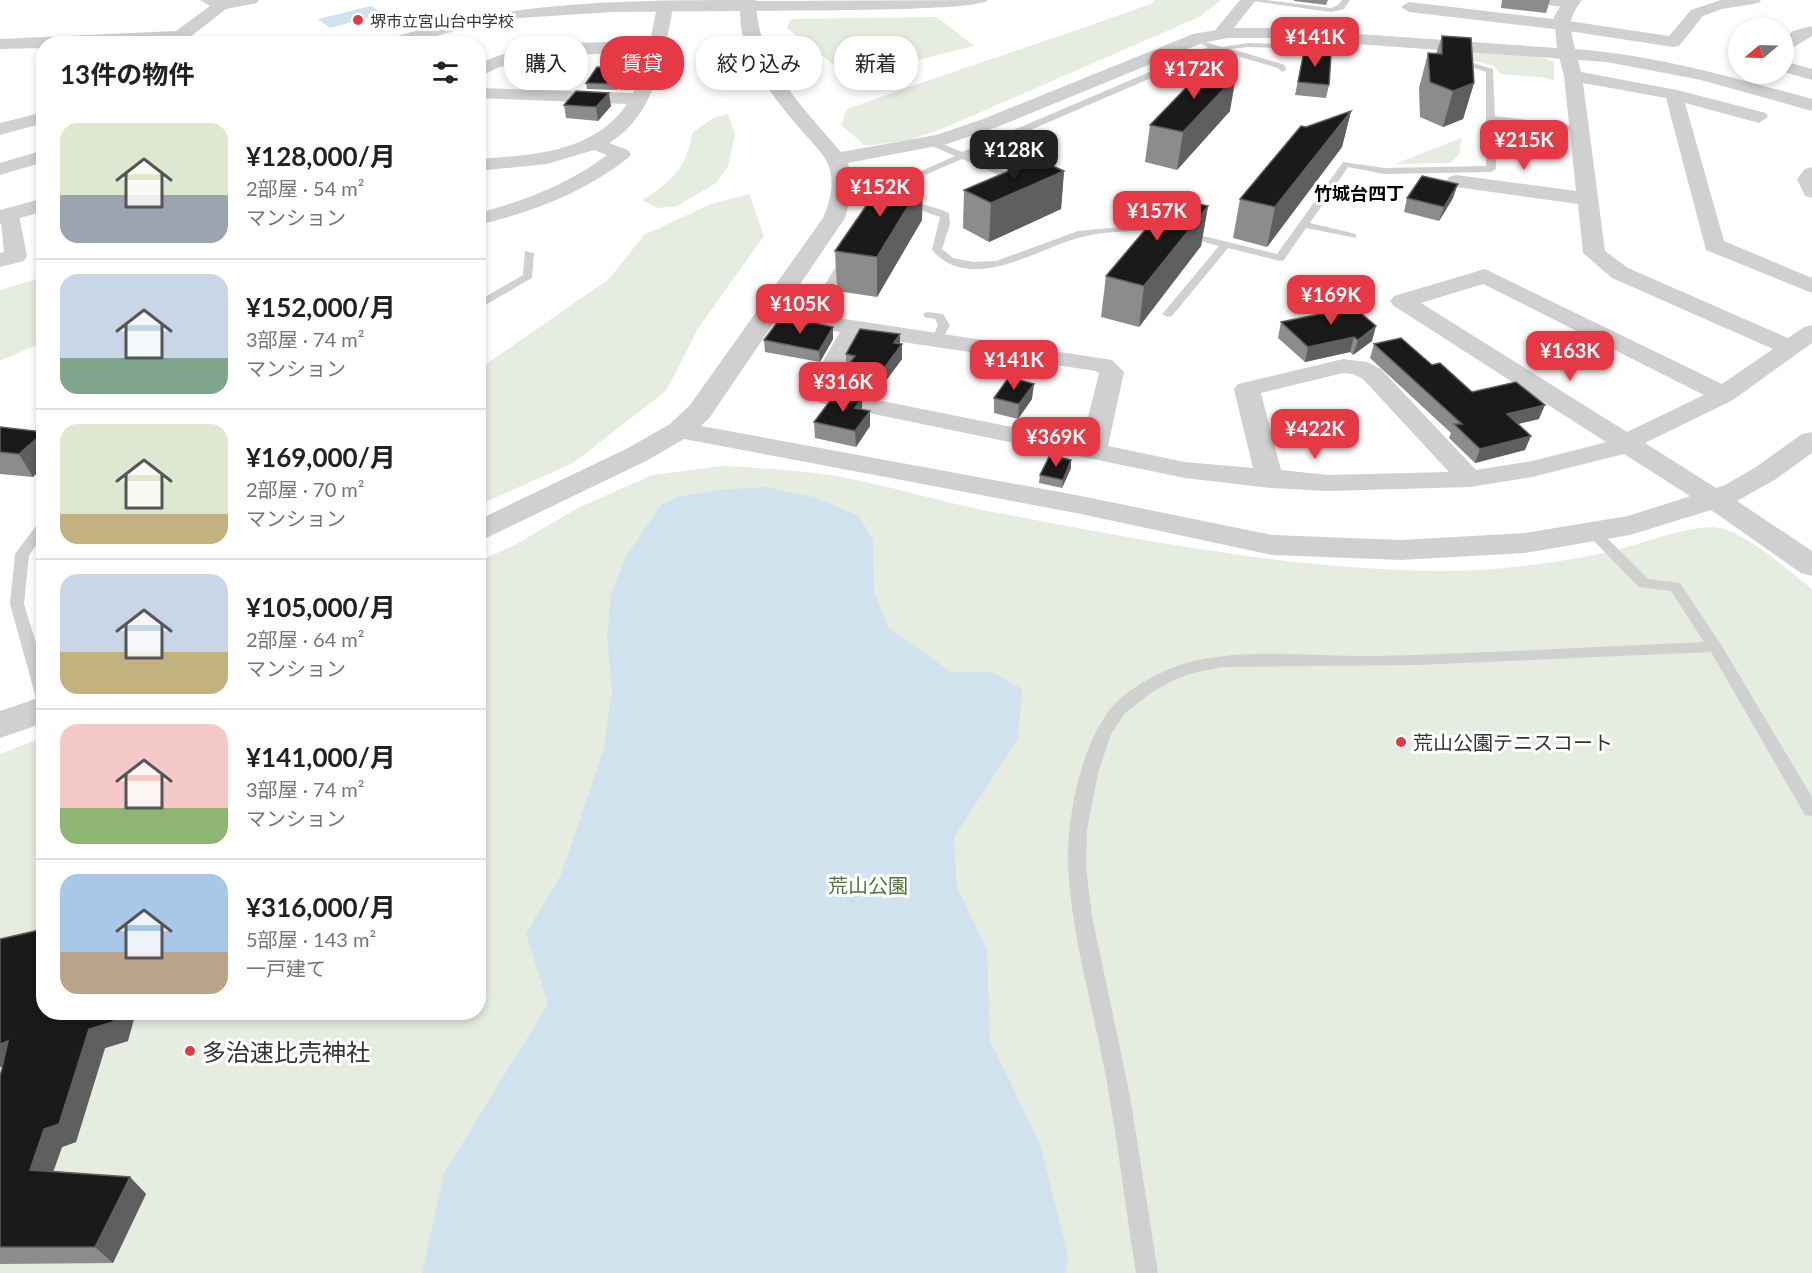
<!DOCTYPE html>
<html lang="ja">
<head>
<meta charset="utf-8">
<style>
  :root { --surface:#fff; --page:#f2f2f2; --text:#222; --muted:#767676; --line:#e0e0e0; --accent:#e63946 }
  body { margin:0; font-family:Lato,"Noto Sans JP",sans-serif; background:var(--page); color:var(--text); height:100vh; display:flex; flex-direction:column; font-size:22px; white-space:nowrap }
  * { box-sizing:border-box; margin:0 }
  p { font-size:20px; color:var(--muted) }
  .icon { flex:none; width:33px; height:33px; fill:none; stroke:currentColor; stroke-width:2; stroke-linecap:round; stroke-linejoin:round }
  .map { position:relative; flex:1; overflow:hidden }
  .drawer { position:absolute; left:36px; top:36px; width:450px; height:984px; display:flex; flex-direction:column; background:var(--surface); border-radius:24px; box-shadow:0 3px 9px #0003 }
  .drawer>* { flex:none }
  .banner { position:absolute; left:504px; top:36px; width:570px; height:54px; display:flex; gap:12px }
  .needle { width:39px; rotate:251deg }
  .fabs { position:absolute; left:1728px; top:18px; display:grid; gap:12px }
  .fabs a { display:grid; place-items:center; width:66px; height:66px; border-radius:50%; background:var(--surface); box-shadow:0 3px 9px #0003; font-size:30px }
  .price { position:absolute; translate:-50% -51px; padding:0 14px; border-radius:12px; background:var(--accent); color:#fff; font-size:20px; line-height:39px; filter:drop-shadow(0 2px 3px #0008) }
  .price::after { content:''; position:absolute; left:50%; top:36px; width:18px; height:14px; margin-left:-9px; background:inherit; clip-path:polygon(0 0,100% 0,50% 100%) }
  .price.active { background:#222; color:#fff }
  ul { padding:0; list-style:none }
  li { display:flex; align-items:center; gap:18px; height:150px; padding:0 24px }
  li+li { border-top:2px solid var(--line) }
  li span { display:grid; place-items:center; flex:none; width:168px; height:120px; border-radius:18px; color:#555 }
  li>.icon { margin-inline-start:auto }
  span .icon { width:72px; height:72px; fill:#fffc; stroke-width:1 }
  li b { font-size:26px }
  h2 { display:flex; justify-content:space-between; align-items:center; height:72px; padding:0 24px; font-size:26px }
  .chip { padding:0 21px; border-radius:24px; background:var(--surface); box-shadow:0 3px 9px #0003; font-size:21px; line-height:54px }
  .chip.active { background:var(--accent); color:#fff }
  .map>svg:first-child { display:block }
</style>
</head>
<body>
<div class="map">
<svg width="1812" height="1273" viewBox="0 0 1812 1273">
  <rect width="100%" height="100%" fill="#fff"/>
  <g fill="#e6ecdf">
    <path d="M1154,0h67l-22,17 -255,111 -36,12 -42,6 -25,-21 6,-16c102,-37 205,-69 306,-106z"/>
    <path d="M937,17l37,29 -125,31 -62,-49 4,-9z"/>
    <path d="M1449,51l86,4 19,7v18l-14,-3 -40,-3 -6,-8 -43,-11z"/>
    <path d="M728,114l7,20 -7,32 -12,17 -39,23 -20,2 -15,-8c28,-17 46,-33 50,-67l21,-15z"/>
    <path d="M1461,138l-1,15 -9,10 -56,1z"/>
    <path d="M749,194l15,42 -65,91 -33,64 -93,72 -94,42v-136l130,-90 35,-44 67,-31z"/>
    <path d="M43,277v65l-43,19v-71z"/>
    <path d="M723,466c37,2 75,4 112,10 48,8 95,23 143,33 155,30 305,60 463,62 54,0 110,-7 163,-18 27,-5 95,-33 120,-24 33,12 61,39 88,60v684h-1812v-519l43,-17 1,275h434l1,-451 34,-15 65,-38 74,-33z"/>
  </g>
  <g fill="#cfe2ee">
    <path d="M371,6l12,8 -53,14 -12,-9z"/>
    <path d="M767,487l50,11 42,18 14,24 1,50 14,37 63,45h40l31,17 -4,50 -64,98 3,51 30,61 3,92 50,103 29,114 -4,15h-643l22,-100 104,-169 -22,-71 35,-58 43,-127 8,-58 -5,-54 4,-42 14,-36 36,-53 16,-8 39,-7z"/>
  </g>
  <g fill="none" stroke-linecap="round" stroke-linejoin="round">
    <g fill="#d0d0d0" fill-rule="evenodd">
      <path d="M1245,0h22l64,8 7,-3 4,-5h8l-6,9 -13,3z"/>
      <path d="M1295,22l7,2 -5,6 -1,7h-6l-1,-8z"/>
      <path d="M1205,42l17,5 26,-4 64,2 4,2 -4,2 -64,-2 -16,2 53,16 1,5 -4,2 -4,-4 -62,-18 -246,106 53,23v4h-6l-55,-24 -69,30 -8,-2 70,-31 -25,-11v-4h6l26,11 246,-105 -7,-3z"/>
      <path d="M1451,56l42,13 2,47 84,10 5,3 -5,3 -84,-11 1,48 -5,3 -107,2 -36,-7 -38,56 46,11v4l-50,-10 -22,32 -4,1 -52,-13 -56,68 -4,1 -6,-3 2,-2 55,-66c-20,-5 -49,-16 -68,-16 -21,1 -53,2 -73,8 -43,12 -108,56 -146,12l8,-33 -32,-11 -66,-3 -5,-3 5,-3c37,1 72,1 107,16l1,11 -8,25 11,9 20,4 23,-1 82,-30 76,-7 123,30 66,-92 41,6 102,-2v-94l-35,-12z"/>
      <path d="M525,251l9,2 -2,25 -54,31v-8l45,-26z"/>
      <path d="M842,256l9,2 -18,30v5l9,10 -6,3 -14,-12 1,-6z"/>
      <path d="M928,312l15,2 7,11 -8,15 -4,1 -6,-3 6,-13 -3,-6 -11,-2v-4z"/>
      <path d="M44,521v14l-15,20 -5,49 20,65v35l-8,-6 -26,-94 5,-50 24,-32z"/>
      <path d="M1594,529l5,1 49,49 32,4 40,60 92,154v19l-7,-1 -94,-163 -294,13 -194,2 -30,6 -19,7 -22,12 -27,21 -14,21 -13,39 -11,57 -1,37 6,49 38,180 28,177h-22c-11,-69 -19,-138 -32,-206 -13,-66 -32,-132 -36,-200 -2,-50 15,-138 55,-171 22,-17 48,-30 75,-36 58,-12 120,-3 179,-4 109,-3 218,-9 327,-14l-33,-51 -32,-4 -50,-51 -2,-3z"/>
    </g>
    <path fill="#d0d0d0" fill-rule="evenodd" d="M1535,0h35l4,3c-8,6 -31,3 -39,-3z"/>
    <g fill="#d0d0d0" fill-rule="evenodd">
      <path d="M200,0h59l-2,3 -31,6 -45,35h-137v4l-44,1v-10l176,-8 34,-25z"/>
      <path d="M988,0c-10,12 -211,10 -241,11l-8,-5 8,-5z"/>
      <path d="M1240,0h16l-23,29 3,4 -2,4h-12l-6,-8z"/>
      <path d="M1721,0h40l-2,3 -37,6 -19,7 -24,30 -6,1 -111,-17 -153,-18 -8,-5 8,-5 153,18 107,16 22,-26z"/>
      <path d="M665,2l8,5c-9,49 -17,108 -64,136l19,7 3,4 -3,4c-45,35 -95,54 -150,67v-12c46,-12 91,-29 129,-58l-13,-5 -47,14 -69,7v-12c55,-4 115,-6 149,-55l-149,-6v-10l155,5 15,-42 -110,6 -38,10 -22,10v-12c50,-28 117,-21 172,-24l7,-34z"/>
      <path d="M1812,26v10l-28,17v-13l9,-9z"/>
      <path d="M1567,48l9,5 5,19 96,18 89,23 2,4 -9,6 -74,-20 39,138 88,37v15l-106,-43 -40,-152 -83,-15 22,168 23,17 160,70 16,-11 8,-2v18l-79,57 -88,43 79,50 4,6 -4,6 -10,3 -10,-3 -80,-51 -92,23 -62,10 -142,4 -58,-3 -85,-10 -365,-75 -11,-10v-8l31,-53 -73,-11 -8,-2 -4,-5 4,-5 8,-2 345,53 12,12 -16,74 77,16 68,6 -19,-79 4,-5 105,-25 24,3 14,7 95,101 56,-9 71,-18 3,-1 -212,-136 -4,-5 4,-5 91,-27 237,115 51,-35 -161,-71 -29,-25 -5,-49 -122,-17 -7,-2 -3,-4 3,-4 7,-2 120,16 -12,-115 -6,-23zM1483,284l221,111 -77,37 -206,-129zM862,336l234,35 3,3 -17,67 -245,-49 -2,-7zM1343,373l10,1 10,5 86,93 -121,3 -47,-5 -20,-77z"/>
      <path d="M1784,61l28,8v11l-28,-8z"/>
      <path d="M44,112v11l-44,12v-12z"/>
      <path d="M44,150v12l-44,13v-12z"/>
      <path d="M1812,167v31l-7,-2 -8,-17 8,-10z"/>
      <path d="M8,209l7,2 4,4 8,41 -3,5 -24,6v-14l4,-1 -4,-41z"/>
    </g>
    <g fill="#d0d0d0" fill-rule="evenodd">
      <path d="M756,0c1,64 46,106 85,152l95,-17 47,-16 210,-85 35,-6h45l284,20 -3,-31 10,-17h18c-15,19 -12,26 -7,49 81,6 159,29 237,50v12l-111,-31 -94,-18 -334,-24h-45l-26,5 -205,84 -50,17 -99,19 5,26 -8,29 -135,199 -9,9 380,70 191,39 129,5 124,-7 103,-17 97,-31 31,-18 46,-33 10,-2v21l-36,26 -39,22 75,50v25l-11,-3 -90,-63 -81,25 -105,18 -124,7 -129,-5 -191,-41 -397,-75 -36,21 -170,82v-22l150,-72 42,-24 20,-19 133,-187c8,-18 13,-40 3,-58 -6,-10 -16,-20 -24,-29 -28,-33 -63,-74 -62,-120l-127,1 -93,6 -45,7 -66,19h-26l2,-4c119,-40 248,-40 371,-40z"/>
      <path d="M44,198v13l-44,13v-14z"/>
      <path d="M44,696v27l-44,15v-27z"/>
    </g>
  </g>
  <g fill="#8c8c8c">
    <path d="M1294,0h34l-2,5 -32,-4z"/>
    <path d="M1502,0h48l-4,13 -45,-5z"/>
    <path d="M1442,36l32,47 -11,36 -20,8 -23,-10 -1,-29 9,-35 8,1z"/>
    <path d="M1304,51l25,34 -3,13 -31,-3z"/>
    <path d="M623,68l1,6 -7,16 -30,-1 -1,-6z"/>
    <path d="M564,105l47,1 -13,15 -32,-3z"/>
    <path d="M1230,111l-53,59 -32,-8 5,-37z"/>
    <path d="M1351,111l-9,36 -75,100 -34,-9 7,-39 66,-72z"/>
    <path d="M1064,171l-3,38 -72,33 -26,-14 1,-38z"/>
    <path d="M1407,198h46l-14,23 -35,-9z"/>
    <path d="M1208,206l-7,40 -62,81 -38,-10 5,-41z"/>
    <path d="M922,220l-45,77 -40,-6 -2,-40z"/>
    <path d="M1321,310l51,31 -19,14 -3,-3 -45,10 -27,-24 3,-16 39,-8z"/>
    <path d="M807,325l26,2v12l-13,23 -55,-10 -1,-12z"/>
    <path d="M900,334v10h2v15l-28,38 -33,-7 -1,-15 6,-8v-13z"/>
    <path d="M1374,344l58,21 40,27 67,27 -21,5 7,26 -50,13 -26,-25 2,-5 -81,-75z"/>
    <path d="M994,398l38,1 -14,20 -24,-6z"/>
    <path d="M862,409l8,2v15l-14,21 -41,-9 -1,-16z"/>
    <path d="M0,427l44,5 -11,45 -33,-3z"/>
    <path d="M1071,460v8l-9,20 -23,-5 1,-8z"/>
    <path d="M0,939l128,102 -23,7 -29,94 -14,5 -9,24 77,6 16,17 -33,69 -113,1v-187l2,-11 -2,1z"/>
  </g>
  <g fill="#5f5f5f">
    <path d="M623,68l1,6 -7,16 -1,-6z"/>
    <path d="M1236,76l-6,35 -53,59 6,-38z"/>
    <path d="M1474,83l-11,36 -20,8 10,-36z"/>
    <path d="M609,93l2,13 -13,15 -2,-14z"/>
    <path d="M1351,111l-9,36 -75,100 8,-40z"/>
    <path d="M1064,171l-3,38 -72,33 2,-39z"/>
    <path d="M923,182l-1,38 -45,77v-40z"/>
    <path d="M1458,184l-5,14 -14,23 5,-14z"/>
    <path d="M1208,206l-7,40 -62,81 5,-41z"/>
    <path d="M1376,326l-4,15 -19,14 5,-15z"/>
    <path d="M833,327v12l-13,23 -1,-11z"/>
    <path d="M900,334v13l2,-3v15l-28,38v-15l20,-39z"/>
    <path d="M1354,337l-4,15 -45,10 3,-15z"/>
    <path d="M1034,384l-2,15 -14,20 1,-15z"/>
    <path d="M862,398v16l-7,-6z"/>
    <path d="M1545,405l-6,14 -38,9 6,-14z"/>
    <path d="M870,411v15l-14,21 -1,-16z"/>
    <path d="M44,432v35l-11,10 -14,-23z"/>
    <path d="M1531,436l-6,14 -50,13 5,-14z"/>
    <path d="M1071,460v8l-9,20 1,-8z"/>
    <path d="M116,1012h20l-8,29 -23,7 -29,94 -14,5 -14,40 -18,-17 14,-41 45,-100z"/>
    <path d="M8,1041l17,19 -25,7v-23z"/>
    <path d="M130,1177l16,17 -33,69 -18,-16z"/>
  </g>
  <g fill="#1a1a1a" stroke="#5f5f5f" stroke-width="1.5">
    <path d="M1442,36l29,2 3,45 -21,8 -23,-9 -2,-29 14,1z"/>
    <path d="M1304,51l27,3 -2,31 -31,-3z"/>
    <path d="M1207,66l29,10 -53,56 -33,-7z"/>
    <path d="M597,67l26,1 -7,16 -30,-1z"/>
    <path d="M576,91l33,2 -13,14 -32,-2z"/>
    <path d="M1351,111l-76,96 -35,-8 61,-73 5,1z"/>
    <path d="M1037,159l27,12 -73,32 -27,-13z"/>
    <path d="M1422,176l36,8 -14,23 -37,-9z"/>
    <path d="M886,177l37,5 -46,75 -42,-6z"/>
    <path d="M1172,198l36,8 -64,80 -38,-10z"/>
    <path d="M1350,304l26,22 -18,14 -4,-3 -46,10 -27,-25 44,-9 -4,-3z"/>
    <path d="M779,320l28,5 3,-3 23,5 -14,24 -55,-11z"/>
    <path d="M860,329l40,5 -6,9 8,1 -28,38 -34,-7 15,-19 -9,-2z"/>
    <path d="M1401,338l31,27 8,-2 32,29 44,-10 29,23 -38,9 24,22 -51,13 -26,-25h8l-88,-80z"/>
    <path d="M1009,377l25,7 -15,20 -25,-6z"/>
    <path d="M836,393l26,5 -7,10 15,3 -15,20 -41,-9z"/>
    <path d="M0,427l44,5 -25,22 -19,-2z"/>
    <path d="M1050,455l21,5 -8,20 -23,-5z"/>
    <path d="M44,929v83h72l-3,10 -24,7 -30,95 -15,5 -14,41 100,7 -35,70h-95v-170l8,-36 -8,3v-105z"/>
  </g>
  <g fill="#e63946" stroke="#fff" stroke-width="2">
    <circle cx="358" cy="20" r="6"/>
    <circle cx="1401" cy="742" r="6"/>
    <circle cx="190" cy="1051" r="6"/>
  </g>
  <g text-anchor="middle" dominant-baseline="central" stroke-width="6" stroke-linejoin="round" paint-order="stroke">
    <g font-size="16" fill="#333" stroke="#fff" text-anchor="start">
      <text x="370" y="20">堺市立宮山台中学校</text>
    </g>
    <g font-size="18" font-weight="bold" fill="#000" stroke="#fff">
      <text x="1359" y="193">竹城台四丁</text>
    </g>
    <g font-size="20" fill="#333" stroke="#fff" text-anchor="start">
      <text x="1413" y="742">荒山公園テニスコート</text>
    </g>
    <g font-size="20" fill="#56703f" stroke="#fff">
      <text x="868" y="885">荒山公園</text>
    </g>
    <g font-size="24" fill="#333" stroke="#fff" text-anchor="start">
      <text x="202" y="1051">多治速比売神社</text>
    </g>
  </g>
</svg>
<div class="fabs">
<a><svg class="needle" viewBox="-14 -14 28 28"><path d="M0-13l5 13h-10z" fill="#e53935"/><path d="M0 13l5-13h-10z" fill="#767676"/></svg></a>
</div>
<b class="price" style="left:1315px;top:68px">¥141K</b>
<b class="price" style="left:1194px;top:100px">¥172K</b>
<b class="price" style="left:1524px;top:171px">¥215K</b>
<b class="price active" style="left:1014px;top:181px">¥128K</b>
<b class="price" style="left:880px;top:218px">¥152K</b>
<b class="price" style="left:1157px;top:242px">¥157K</b>
<b class="price" style="left:1331px;top:326px">¥169K</b>
<b class="price" style="left:800px;top:335px">¥105K</b>
<b class="price" style="left:1570px;top:382px">¥163K</b>
<b class="price" style="left:1014px;top:391px">¥141K</b>
<b class="price" style="left:843px;top:413px">¥316K</b>
<b class="price" style="left:1315px;top:460px">¥422K</b>
<b class="price" style="left:1056px;top:468px">¥369K</b>
<div class="banner">
<a class="chip">購入</a>
<a class="chip active">賃貸</a>
<a class="chip">絞り込み</a>
<a class="chip">新着</a>
</div>
<section class="drawer">
<h2>13件の物件<svg class="icon" aria-label="filters" viewBox="0 0 24 24"><path d="M4 7h16M4 17h16"/><circle cx="9" cy="7" r="2"/><circle cx="15" cy="17" r="2"/></svg></h2>
<ul>
<li><span style="background:linear-gradient(#dfe7d0 60%,#9aa5b1 0)"><svg class="icon" aria-label="home" viewBox="0 0 24 24"><path d="M3 11l9-7 9 7M6 9v11h12V9"/></svg></span><div><b>¥128,000/月</b><p>2部屋 · 54 m²</p><p>マンション</p></div></li>
<li><span style="background:linear-gradient(#c9d6e8 70%,#7fa58c 0)"><svg class="icon" aria-label="home" viewBox="0 0 24 24"><path d="M3 11l9-7 9 7M6 9v11h12V9"/></svg></span><div><b>¥152,000/月</b><p>3部屋 · 74 m²</p><p>マンション</p></div></li>
<li><span style="background:linear-gradient(#dfe7d0 75%,#c2b280 0)"><svg class="icon" aria-label="home" viewBox="0 0 24 24"><path d="M3 11l9-7 9 7M6 9v11h12V9"/></svg></span><div><b>¥169,000/月</b><p>2部屋 · 70 m²</p><p>マンション</p></div></li>
<li><span style="background:linear-gradient(#c9d6e8 65%,#c2b280 0)"><svg class="icon" aria-label="home" viewBox="0 0 24 24"><path d="M3 11l9-7 9 7M6 9v11h12V9"/></svg></span><div><b>¥105,000/月</b><p>2部屋 · 64 m²</p><p>マンション</p></div></li>
<li><span style="background:linear-gradient(#f6c9c9 70%,#8fb573 0)"><svg class="icon" aria-label="home" viewBox="0 0 24 24"><path d="M3 11l9-7 9 7M6 9v11h12V9"/></svg></span><div><b>¥141,000/月</b><p>3部屋 · 74 m²</p><p>マンション</p></div></li>
<li><span style="background:linear-gradient(#a9c7e8 65%,#b9a48a 0)"><svg class="icon" aria-label="home" viewBox="0 0 24 24"><path d="M3 11l9-7 9 7M6 9v11h12V9"/></svg></span><div><b>¥316,000/月</b><p>5部屋 · 143 m²</p><p>一戸建て</p></div></li>
</ul>
</section>
</div>
</body>
</html>
